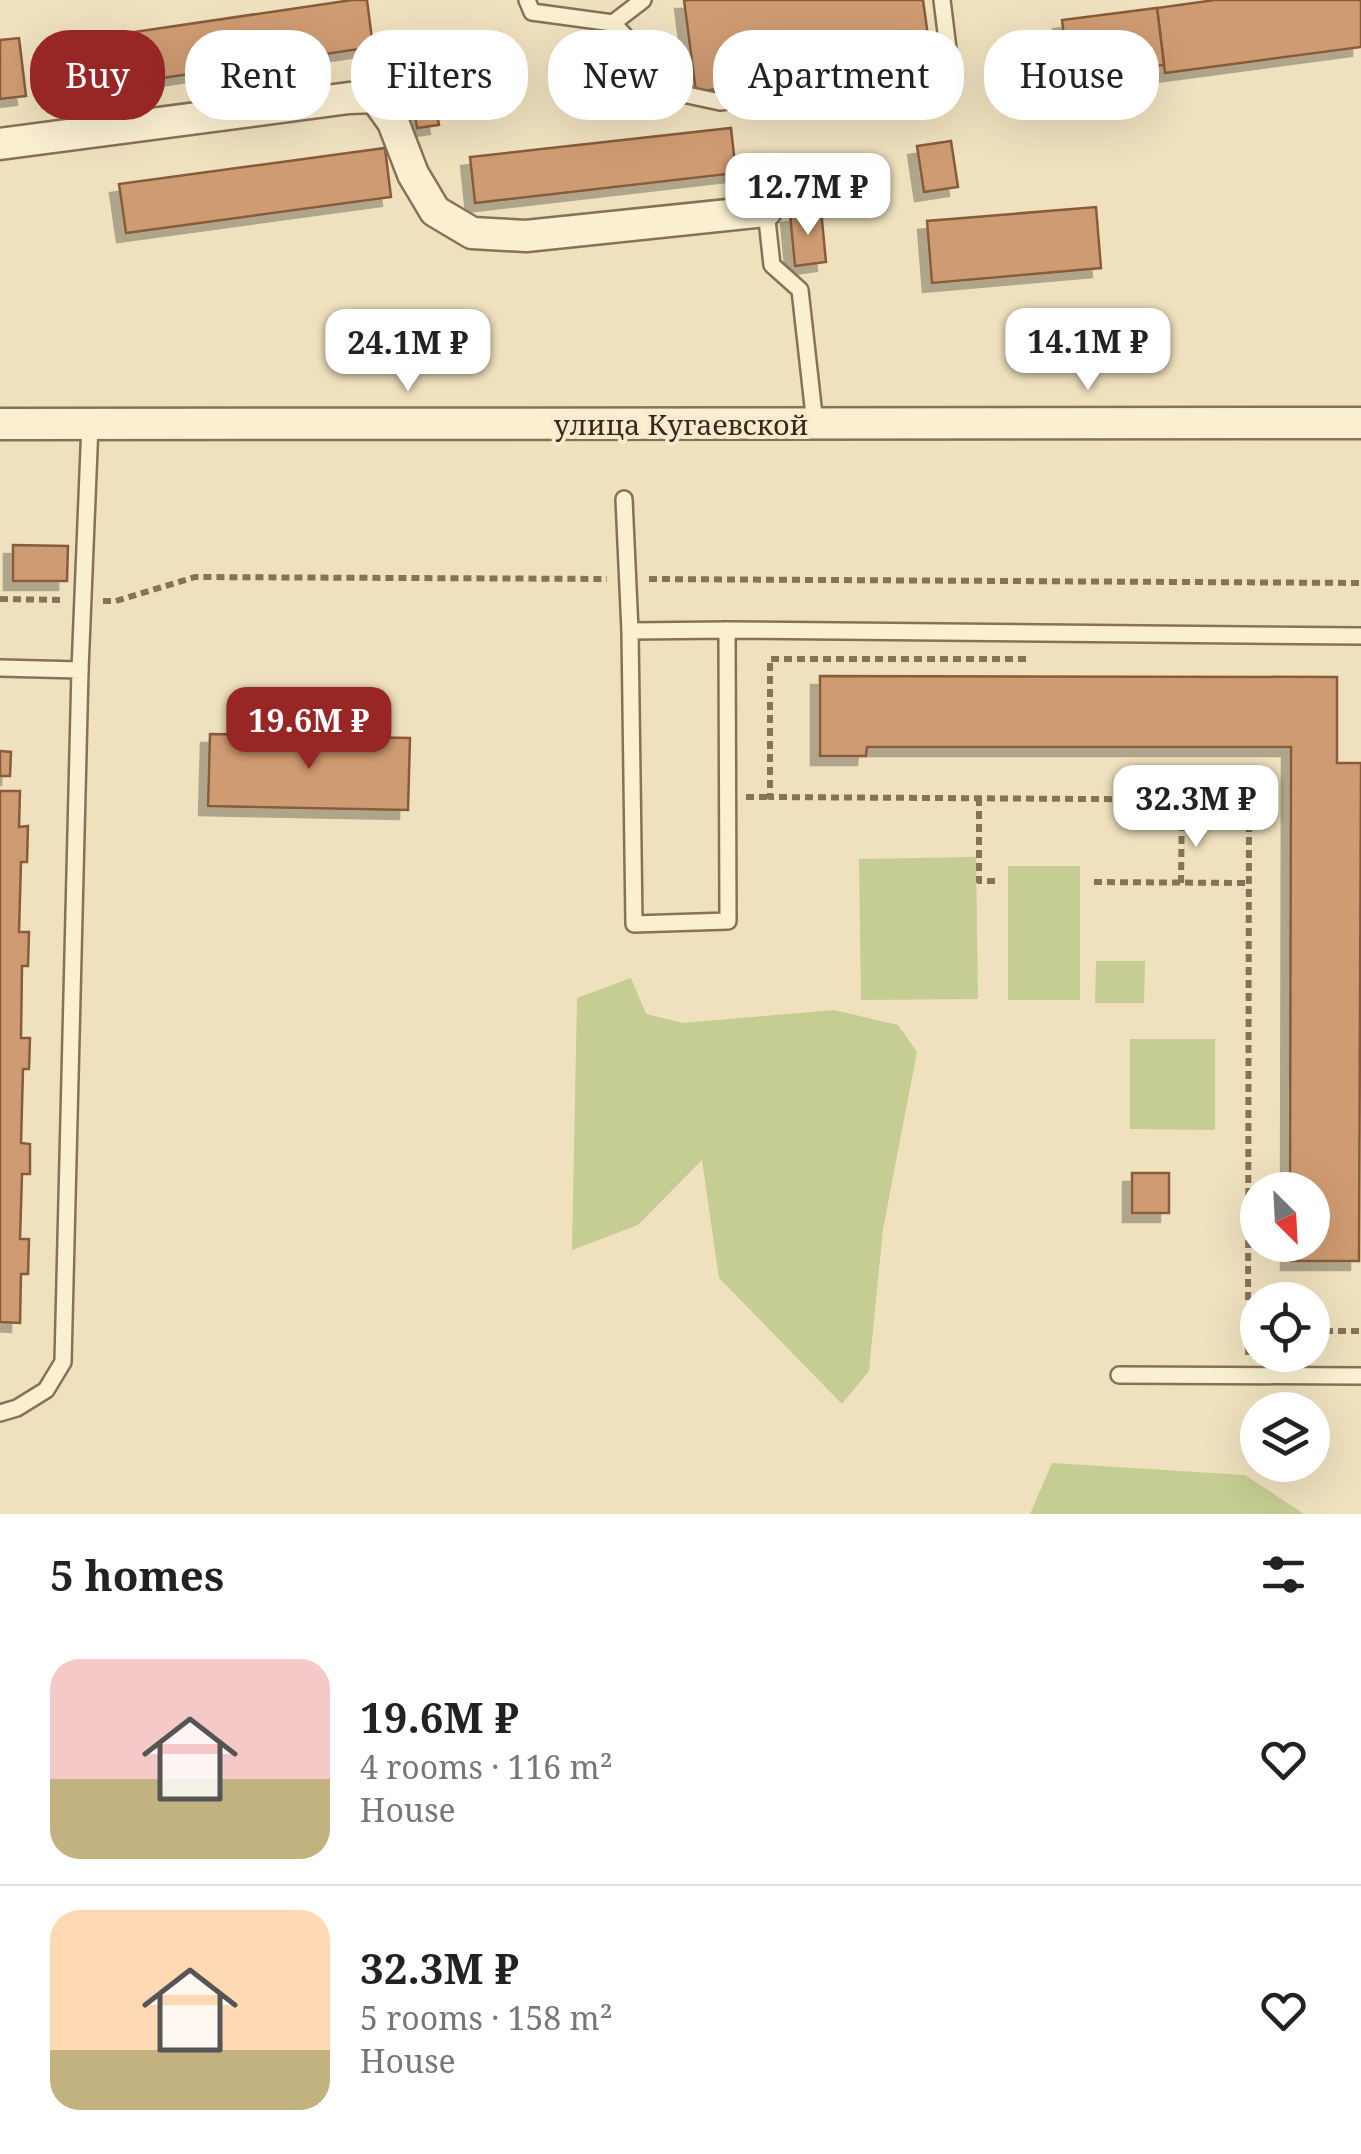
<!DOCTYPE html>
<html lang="en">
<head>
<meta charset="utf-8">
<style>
  :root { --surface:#fff; --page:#f2f2f2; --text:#222; --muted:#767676; --line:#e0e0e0; --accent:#982624 }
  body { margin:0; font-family:"Noto Serif",serif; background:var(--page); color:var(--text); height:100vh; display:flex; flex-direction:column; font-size:38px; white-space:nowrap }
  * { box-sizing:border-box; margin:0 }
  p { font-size:32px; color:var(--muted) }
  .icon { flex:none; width:55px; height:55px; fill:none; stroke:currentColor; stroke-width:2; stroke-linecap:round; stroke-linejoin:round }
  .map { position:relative; height:1514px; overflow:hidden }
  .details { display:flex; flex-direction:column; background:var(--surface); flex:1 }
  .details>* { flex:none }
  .top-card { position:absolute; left:30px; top:30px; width:1302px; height:90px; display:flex; gap:20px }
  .needle { width:65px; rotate:156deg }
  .controls { position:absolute; left:1240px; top:1172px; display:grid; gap:20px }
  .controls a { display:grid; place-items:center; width:90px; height:90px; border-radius:50%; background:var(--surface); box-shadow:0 10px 40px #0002; font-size:50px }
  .price { position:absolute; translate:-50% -85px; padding:0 22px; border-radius:20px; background:#fff; color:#222; font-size:32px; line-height:65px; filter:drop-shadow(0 2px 5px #0008) }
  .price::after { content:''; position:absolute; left:50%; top:60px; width:30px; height:22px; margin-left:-15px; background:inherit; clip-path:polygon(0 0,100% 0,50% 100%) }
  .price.current { background:var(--accent); color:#fff }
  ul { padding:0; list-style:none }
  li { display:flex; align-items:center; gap:30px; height:250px; padding:0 50px }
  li+li { border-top:2px solid var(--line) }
  li span { display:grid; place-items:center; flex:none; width:280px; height:200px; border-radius:30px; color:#555 }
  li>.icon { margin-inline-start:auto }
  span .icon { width:120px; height:120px; fill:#fffc; stroke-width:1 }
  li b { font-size:42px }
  h2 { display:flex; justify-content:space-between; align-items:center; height:120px; padding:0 50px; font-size:42px }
  .pill { padding:0 35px; border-radius:40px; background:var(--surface); box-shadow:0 10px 40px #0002; font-size:35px; line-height:90px }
  .pill.current { background:var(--accent); color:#fff }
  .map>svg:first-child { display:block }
</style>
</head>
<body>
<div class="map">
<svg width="1361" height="1514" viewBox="0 0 1361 1514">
  <defs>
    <filter id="shadow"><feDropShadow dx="-9" dy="9" stdDeviation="0" flood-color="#0004"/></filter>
  </defs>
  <rect width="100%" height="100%" fill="#efe1be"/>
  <g fill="#c5cd92">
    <path d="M976,857l2,142 -117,1 -2,-141z"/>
    <rect x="1008" y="866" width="72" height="134"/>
    <path d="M1096,961h49l-1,42h-49z"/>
    <path d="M631,978l15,36 37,9 151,-13 64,15 19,27 -34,177 -14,142 -27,33 -123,-126 -17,-118 -64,65 -66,25 5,-252z"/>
    <path d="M1130,1039h85v91l-85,-1z"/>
    <path d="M1052,1463l193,12 59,39h-274z"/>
  </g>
  <g fill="#cf9b72" stroke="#875b3b" stroke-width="2.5" filter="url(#shadow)">
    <path d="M352,0h15l6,47 -258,38 -8,-49z"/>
    <path d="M684,0h239l8,58 -235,34z"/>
    <path d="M1215,0h146v47l-196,26 -8,-65z"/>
    <path d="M1157,8l7,57 -95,12 -7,-57z"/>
    <path d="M19,38l7,58 -26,3v-59z"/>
    <path d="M1030,59l3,19 -31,6 -4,-19z"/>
    <path d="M432,86l7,39 -22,3 -6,-38z"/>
    <path d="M731,128l5,45 -261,30 -5,-46z"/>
    <path d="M951,141l7,46 -34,5 -7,-46z"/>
    <path d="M385,148l6,49 -265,36 -7,-49z"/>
    <path d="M1096,207l5,61 -169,15 -5,-62z"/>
    <path d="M821,210l5,52 -31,4 -5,-52z"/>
    <path d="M13,545l55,1 -1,35h-54z"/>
    <path d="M820,676l517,1v86h24l-2,498h-69v-16h22v-55h-22l1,-443h-424l-1,9h-46z"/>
    <path d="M210,734l200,4 -2,72 -200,-4z"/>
    <path d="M0,751l11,1 -1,24h-10z"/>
    <path d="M0,791h20l-1,36 9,-1 -1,36h-6l-2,70h10l-1,34h-6l-1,72h9l-1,31h-6l-2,74 9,1v30h-8l-2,65h9l-1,35h-7l-1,49 -20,-1z"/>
    <rect x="1132" y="1173" width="37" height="40"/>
  </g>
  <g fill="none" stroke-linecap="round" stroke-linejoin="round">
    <defs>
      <g id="service">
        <path d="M527,0l5,12 81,11 65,70 42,9 231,-29 -9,-73"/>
        <path d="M613,23l30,-23"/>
        <path d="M766,211l6,54 28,25 15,134"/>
        <path d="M624,499l6,132"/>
        <path d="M727,630l1,291 -94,3 -4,-293 97,-1 634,6"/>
        <path d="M0,668l80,2 -17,692 -17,28 -29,18 -17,5"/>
        <path d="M80,670l10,-246"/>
        <path d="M1119,1375l242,1"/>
      </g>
      <g id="minor">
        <path d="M0,144l349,-46 26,-1 18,25 20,52 22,37 37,22 54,3 240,-25"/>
        <path d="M0,424l1361,-1"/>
      </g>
    </defs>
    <use href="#service" stroke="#887256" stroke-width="20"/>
    <use href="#minor" stroke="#887256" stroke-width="35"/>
    <g stroke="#887256" stroke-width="6" stroke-dasharray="8 5" stroke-linecap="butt">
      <path d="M649,579l712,4"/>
      <path d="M0,599l64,1"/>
      <path d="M103,601h13l79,-24 412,2"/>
      <path d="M1026,659h-256v138l479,3 -1,531h10"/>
      <path d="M746,797h24"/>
      <path d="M979,798v83h20"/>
      <path d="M1094,882l155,1"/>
      <path d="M1181,883l1,-83"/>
      <path d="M1312,1331h49"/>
      <path d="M1248,1355v-24"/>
    </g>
    <use href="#service" stroke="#faefd1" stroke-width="15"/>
    <use href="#minor" stroke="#faefd1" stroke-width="30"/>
  </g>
  <g text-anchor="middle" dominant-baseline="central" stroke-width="8" stroke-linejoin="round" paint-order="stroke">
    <g font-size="28" fill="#36291b" stroke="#f6ebce">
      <text x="681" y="424">улица Кугаевской</text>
    </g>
  </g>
</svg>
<div class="controls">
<a><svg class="needle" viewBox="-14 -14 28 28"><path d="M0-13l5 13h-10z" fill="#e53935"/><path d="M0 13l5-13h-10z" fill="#767676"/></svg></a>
<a><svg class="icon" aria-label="locate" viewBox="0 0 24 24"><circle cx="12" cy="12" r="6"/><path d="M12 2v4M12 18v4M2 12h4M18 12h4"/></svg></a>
<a><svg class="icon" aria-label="layers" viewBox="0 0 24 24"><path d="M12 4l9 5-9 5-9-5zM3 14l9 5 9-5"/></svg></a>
</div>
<b class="price" style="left:808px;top:238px">12.7M ₽</b>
<b class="price" style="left:1088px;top:393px">14.1M ₽</b>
<b class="price" style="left:408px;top:394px">24.1M ₽</b>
<b class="price current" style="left:309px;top:772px">19.6M ₽</b>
<b class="price" style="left:1196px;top:850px">32.3M ₽</b>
<div class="top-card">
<a class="pill current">Buy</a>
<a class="pill">Rent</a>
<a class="pill">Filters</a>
<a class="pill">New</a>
<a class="pill">Apartment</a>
<a class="pill">House</a>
</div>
</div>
<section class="details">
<h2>5 homes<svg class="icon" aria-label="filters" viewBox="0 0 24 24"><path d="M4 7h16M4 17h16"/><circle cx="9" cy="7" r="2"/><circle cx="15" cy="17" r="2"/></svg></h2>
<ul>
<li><span style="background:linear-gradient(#f6c9c9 60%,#c2b280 0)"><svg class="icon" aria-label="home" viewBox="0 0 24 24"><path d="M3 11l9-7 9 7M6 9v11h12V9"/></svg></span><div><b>19.6M ₽</b><p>4 rooms · 116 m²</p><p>House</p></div><svg class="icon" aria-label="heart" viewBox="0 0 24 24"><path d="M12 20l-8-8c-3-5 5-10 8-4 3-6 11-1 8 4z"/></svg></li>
<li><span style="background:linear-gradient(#ffd9b3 70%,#c2b280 0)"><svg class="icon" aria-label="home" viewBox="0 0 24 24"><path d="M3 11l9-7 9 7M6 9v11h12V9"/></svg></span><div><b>32.3M ₽</b><p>5 rooms · 158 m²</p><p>House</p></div><svg class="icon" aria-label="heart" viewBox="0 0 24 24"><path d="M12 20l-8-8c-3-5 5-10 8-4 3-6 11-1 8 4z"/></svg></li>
</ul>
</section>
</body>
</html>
